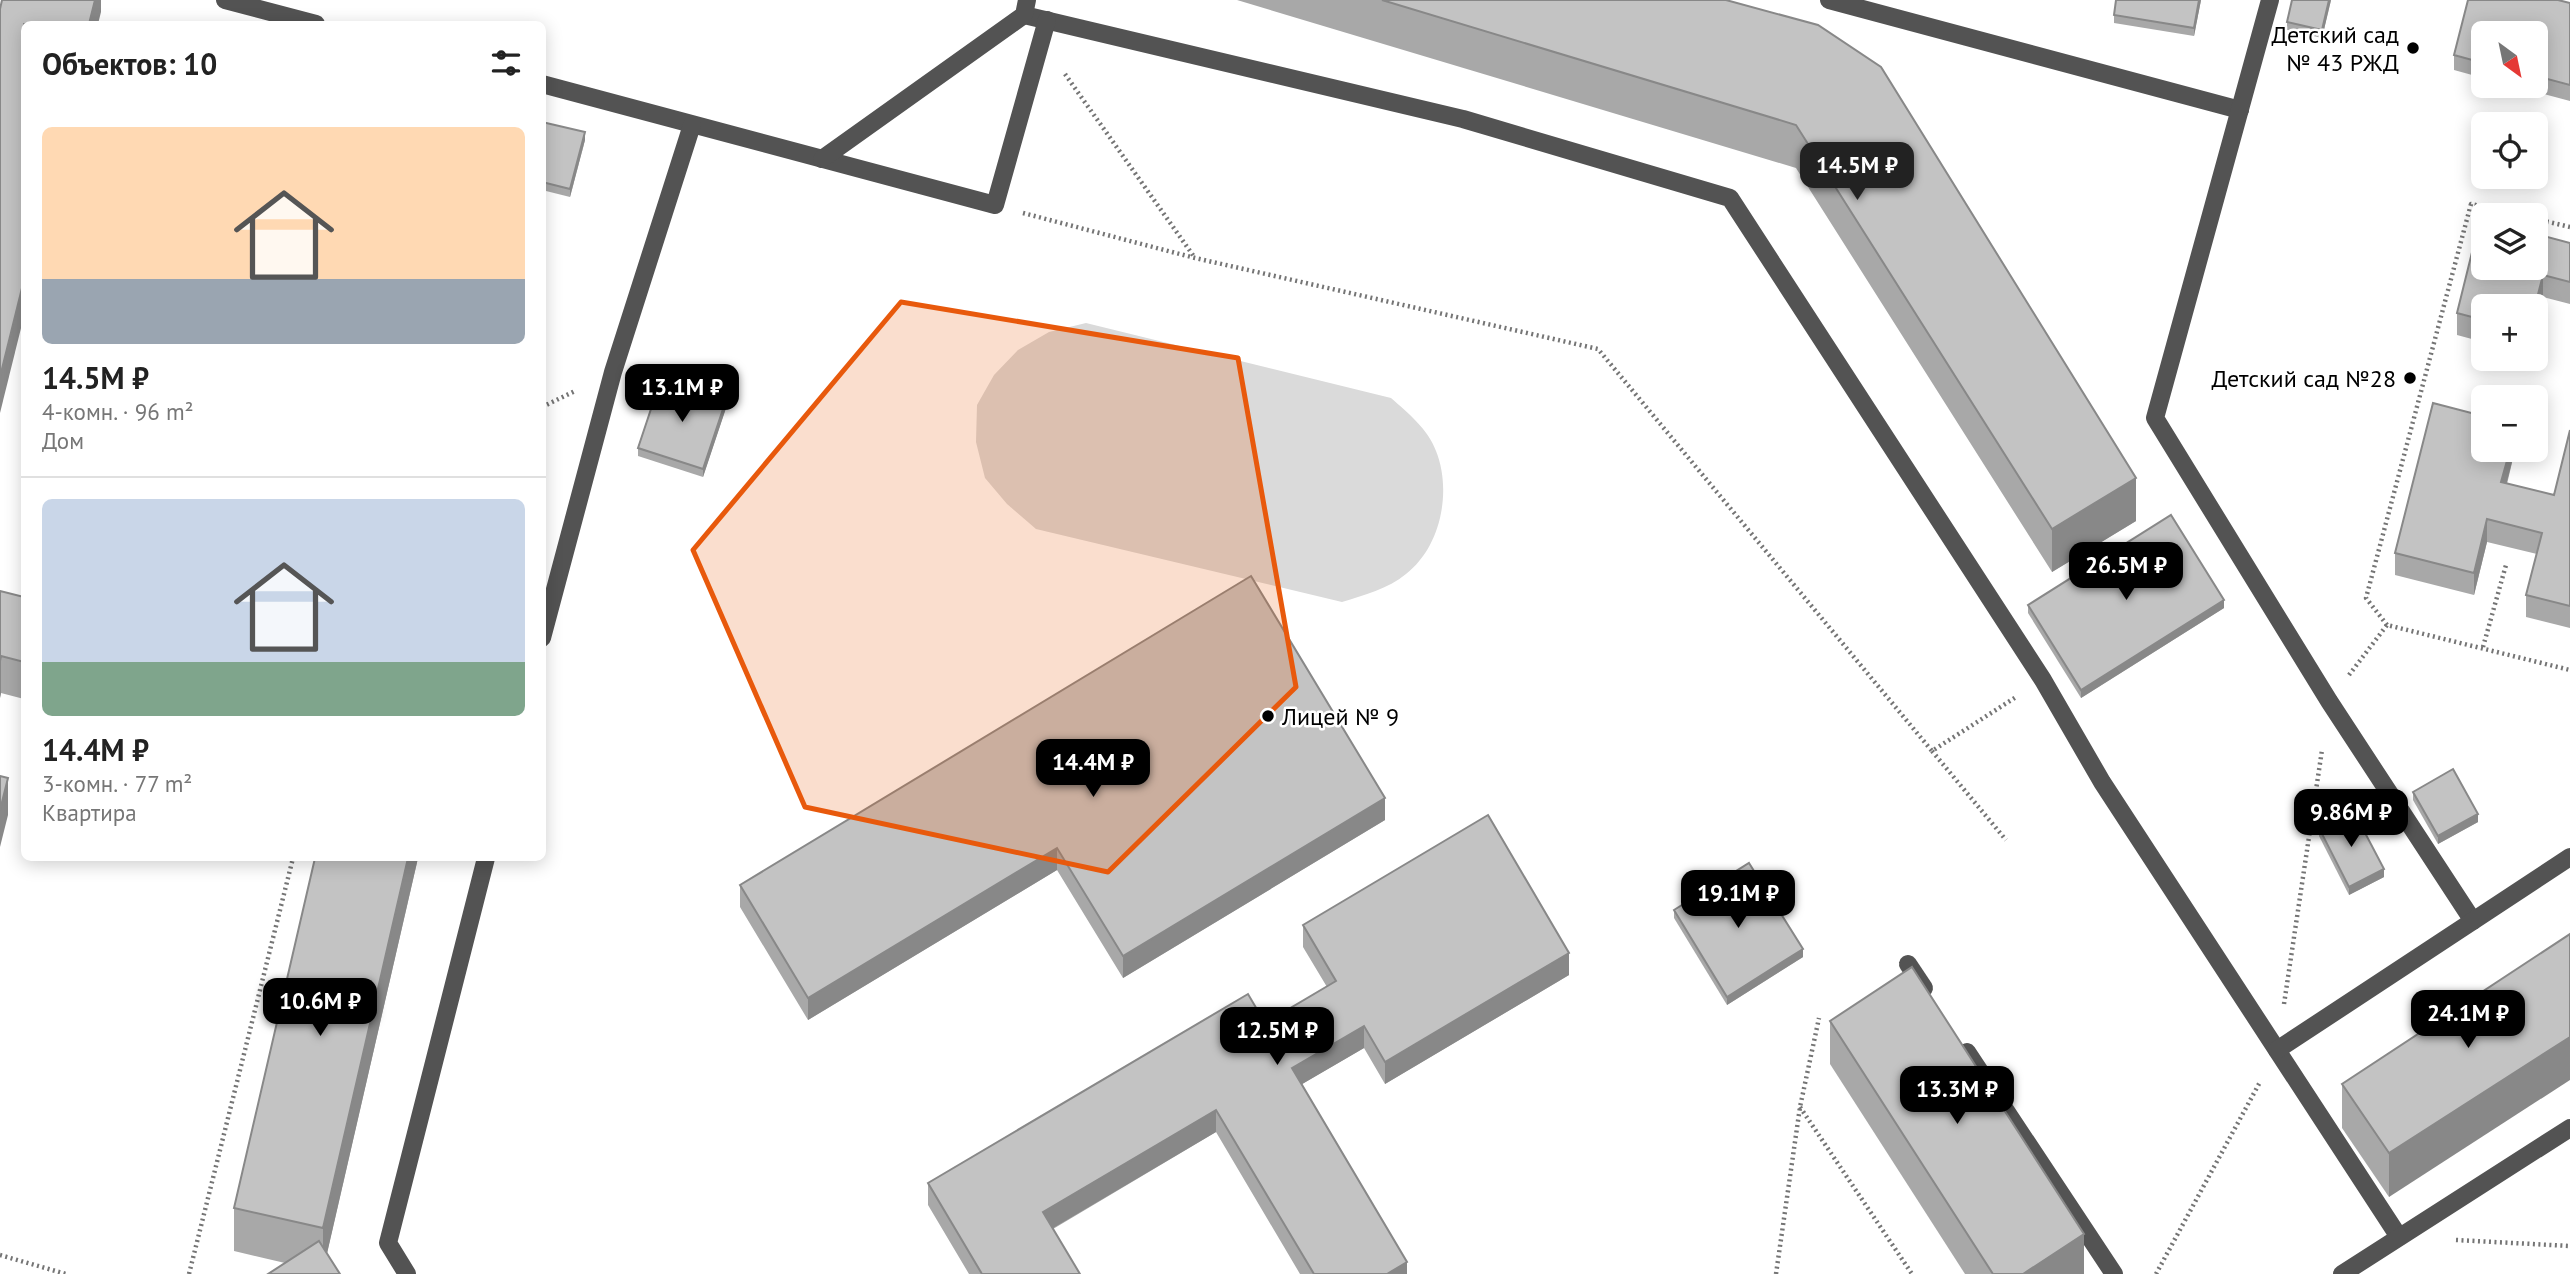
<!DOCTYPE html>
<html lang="ru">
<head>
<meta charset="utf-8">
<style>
  :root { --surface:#fff; --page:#f2f2f2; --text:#222; --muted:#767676; --line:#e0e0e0; --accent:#000 }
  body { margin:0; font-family:"PT Sans",sans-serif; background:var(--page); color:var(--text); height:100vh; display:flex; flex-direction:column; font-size:26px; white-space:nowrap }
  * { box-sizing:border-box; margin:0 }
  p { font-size:23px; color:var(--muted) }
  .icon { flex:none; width:38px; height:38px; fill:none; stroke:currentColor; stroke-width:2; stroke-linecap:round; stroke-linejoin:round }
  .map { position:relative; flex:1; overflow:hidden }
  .details { position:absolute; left:21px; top:21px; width:525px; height:840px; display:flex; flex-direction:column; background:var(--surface); border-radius:10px; box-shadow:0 4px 18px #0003 }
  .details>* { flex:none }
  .needle { width:46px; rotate:147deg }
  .controls { position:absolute; left:2471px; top:21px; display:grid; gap:14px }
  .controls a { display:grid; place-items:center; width:77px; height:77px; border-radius:10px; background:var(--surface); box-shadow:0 4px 18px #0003; font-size:35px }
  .price { position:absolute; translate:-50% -60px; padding:0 16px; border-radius:14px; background:var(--accent); color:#fff; font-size:23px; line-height:46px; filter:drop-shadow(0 2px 4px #0008) }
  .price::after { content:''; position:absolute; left:50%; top:42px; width:21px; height:16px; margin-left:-10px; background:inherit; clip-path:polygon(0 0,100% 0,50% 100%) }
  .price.active { background:#222; color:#fff }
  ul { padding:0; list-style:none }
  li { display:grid; align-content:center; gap:14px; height:371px; padding:0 21px }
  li+li { border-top:2px solid var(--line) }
  li span { display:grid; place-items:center; height:217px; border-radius:10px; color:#555 }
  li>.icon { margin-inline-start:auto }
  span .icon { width:126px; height:126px; fill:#fffc; stroke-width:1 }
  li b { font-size:30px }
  h2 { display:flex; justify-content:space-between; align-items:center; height:84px; padding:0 21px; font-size:30px }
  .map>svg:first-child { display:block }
</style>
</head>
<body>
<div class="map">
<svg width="2570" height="1274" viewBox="0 0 2570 1274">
  <rect width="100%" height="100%" fill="#fff"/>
  <path fill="#dadada" d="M1086,323l305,75c17,15 37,31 45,53 16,40 5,96 -30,123 -18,15 -42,21 -64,28l-306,-73 -29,-25 -22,-26 -9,-36 1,-37 17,-30 24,-25 31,-18z"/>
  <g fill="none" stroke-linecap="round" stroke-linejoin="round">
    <g stroke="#757575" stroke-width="4.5" stroke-dasharray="2 3.5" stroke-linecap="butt">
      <path d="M1065,74l130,184"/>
      <path d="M1023,213l172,45 403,91 334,402 84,-54"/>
      <path d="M2536,219l34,8"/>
      <path d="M542,407l33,-16"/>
      <path d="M2387,625l-21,-27 105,-394 47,11"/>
      <path d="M2483,647l23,-82"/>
      <path d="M2349,675l38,-50 183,45"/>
      <path d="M1932,751l74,89"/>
      <path d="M2284,1004l38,-254"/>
      <path d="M1800,1107l112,167"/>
      <path d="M2456,1240l114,6"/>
      <path d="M0,1255l66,19"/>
      <path d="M189,1274l104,-416"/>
      <path d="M1776,1274l24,-167 19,-89"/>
      <path d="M2156,1274l104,-192"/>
    </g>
    <g stroke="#535353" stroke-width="18">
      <path d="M225,0l91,24"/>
      <path d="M1829,0l411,110"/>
      <path d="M2270,0l-115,418 174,283 144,220"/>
      <path d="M1024,15l439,104 267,79 313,482 59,102 297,455"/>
      <path d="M542,84l453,121 52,-185"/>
      <path d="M822,159l202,-144 3,-15"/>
      <path d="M542,638l71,-266 79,-247"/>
      <path d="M1908,964l16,24"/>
      <path d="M2277,1050l293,-193"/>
      <path d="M1967,1052l147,222"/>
      <path d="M407,1274l-19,-31 98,-385"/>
      <path d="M2342,1274l228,-146"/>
    </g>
  </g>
  <g fill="#a8a8a8">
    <path d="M1237,0h489l410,521 -84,51 -256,-404z"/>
    <path d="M2201,0l-7,36 -80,-13v-8z"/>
    <path d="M2331,0l-9,38 -35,-8v-8z"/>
    <path d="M2468,0h94v1l8,2v98l-57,-15h23v-53h-53v45l-29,-8v-15z"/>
    <path d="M542,122l43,18 -15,57 -28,-7z"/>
    <path d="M2570,243v61l-27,-7 -7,29v-20h-53v36l-26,-7v-22z"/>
    <path d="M726,408l-23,69 -65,-21v-8z"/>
    <path d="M2570,430v198l-44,-11v-22l11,-41 -50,-12 -13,53 -79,-20v-22l88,-103h32l-8,34 47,11z"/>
    <path d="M0,591l24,6v102l-23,-6 -1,5z"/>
    <path d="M2028,605l196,3 -143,90 -53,-85z"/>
    <path d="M2413,792l65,30 -40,22 -25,-44z"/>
    <path d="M1385,798v22l-262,158 -66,-108 -249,150 -68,-113v-22z"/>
    <path d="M2319,828l65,49 -35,18 -30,-59z"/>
    <path d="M418,858l-91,395 -42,10 -51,-12v-43z"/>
    <path d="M1674,910l129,47 -76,48 -53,-87z"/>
    <path d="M1303,925l266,50 -184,109 -21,-36 -62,36 105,190h-107l-84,-142 -163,97 27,45h-111l-41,-69v-22l337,-160 62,-36 -24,-40z"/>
    <path d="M2570,934l-181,263 -47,-69v-44z"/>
    <path d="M1830,1021l254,253h-119l-135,-210z"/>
  </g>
  <g fill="#888">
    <path d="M95,0h6v12l-3,12h-9z"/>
    <path d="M2199,0h2l-7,36v-8z"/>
    <path d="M2329,0h2l-9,38v-8z"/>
    <path d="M585,132v8l-15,57v-8z"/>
    <path d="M2543,275v22l-7,29 -1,-20z"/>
    <path d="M24,280v36l-24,97v-36z"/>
    <path d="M726,400v8l-23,69v-8z"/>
    <path d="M2510,450h5l-14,55v-23z"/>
    <path d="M2136,478v43l-84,51v-43z"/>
    <path d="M2487,519v23l-13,53v-22z"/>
    <path d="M2224,600v8l-143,90v-8z"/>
    <path d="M1,656v37l-1,5v-37z"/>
    <path d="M8,778v37l-8,32v-37z"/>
    <path d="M1385,798v22l-262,158v-22z"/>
    <path d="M2478,814v8l-40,22v-8z"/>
    <path d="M1057,848v22l-249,150v-22z"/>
    <path d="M408,858h10l-95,413v-43z"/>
    <path d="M2384,869v8l-35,18v-8z"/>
    <path d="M1803,949v8l-76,48v-8z"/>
    <path d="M1569,953v22l-184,109v-22z"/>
    <path d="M1364,1026v22l-72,42v-22z"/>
    <path d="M2570,1037v43l-181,117v-44z"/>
    <path d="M1216,1110v22l-173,102v-22z"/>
    <path d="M2084,1234v40h-61z"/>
    <path d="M1407,1262v12h-20z"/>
  </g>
  <g fill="#c3c3c3" stroke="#888" stroke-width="2">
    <path d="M2,0h93l-6,24h-65v256l-24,97v-368z"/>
    <path d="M1382,0h344l92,25 63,42 255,411 -84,51 -256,-404z"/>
    <path d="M2116,0h83l-5,28 -80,-13z"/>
    <path d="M2292,0h37l-7,30 -35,-8z"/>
    <path d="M2468,0h90l12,3v82l-34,-9v-43h-53v30l-29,-8z"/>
    <path d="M542,122l43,10 -15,57 -28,-7z"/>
    <path d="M2480,220l3,1v47h53v-34l34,9v39l-27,-7 -8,31h-52v14l-26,-7z"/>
    <path d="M661,379l65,21 -23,69 -65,-21z"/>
    <path d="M2433,403l50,13v34h27l-9,32 53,13 16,-65v176l-44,-11 16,-62 -55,-14 -13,54 -79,-20z"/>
    <path d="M2171,515l53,85 -143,90 -53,-85z"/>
    <path d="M1251,576l134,222 -262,158 -66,-108 -249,150 -68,-113z"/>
    <path d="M0,591l24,6v65l-23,-6 -1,5z"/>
    <path d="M2453,769l25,45 -40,22 -25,-44z"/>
    <path d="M0,776l8,2 -8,32z"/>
    <path d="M2353,810l31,59 -35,18 -30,-59z"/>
    <path d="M1488,815l81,138 -184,109 -21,-36 -72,42 115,194 -20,12h-73l-98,-164 -173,102 37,62h-98l-54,-91 320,-189 17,29 71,-42 -33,-56z"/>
    <path d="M315,858h93l-85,370 -89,-20z"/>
    <path d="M1749,863l54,86 -76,48 -53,-87z"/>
    <path d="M2570,934v103l-181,116 -47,-69z"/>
    <path d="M1912,967l172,267 -61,40h-30l-163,-253z"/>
    <path d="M319,1241l21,33h-72z"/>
  </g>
  <path fill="#e8590c" fill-opacity="0.2" stroke="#e8590c" stroke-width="5" stroke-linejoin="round" d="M901,302l337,56 58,329 -188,185 -303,-65 -112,-257z"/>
  <g fill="#000" stroke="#fff" stroke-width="2.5">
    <circle cx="2413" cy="48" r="7"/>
    <circle cx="2410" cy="378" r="7"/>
    <circle cx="1268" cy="716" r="7"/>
  </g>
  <g text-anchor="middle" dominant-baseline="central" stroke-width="5" stroke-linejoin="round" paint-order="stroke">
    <g font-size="24" fill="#000" stroke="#fff" text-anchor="end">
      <text x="2399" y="34">Детский сад<tspan x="2399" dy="28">№ 43 РЖД</tspan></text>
      <text x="2396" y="378">Детский сад №28</text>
      <text x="1282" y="716" text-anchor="start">Лицей № 9</text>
    </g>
  </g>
</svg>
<div class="controls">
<a><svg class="needle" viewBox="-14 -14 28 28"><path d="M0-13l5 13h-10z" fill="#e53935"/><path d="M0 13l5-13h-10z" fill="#767676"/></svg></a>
<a><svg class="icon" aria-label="locate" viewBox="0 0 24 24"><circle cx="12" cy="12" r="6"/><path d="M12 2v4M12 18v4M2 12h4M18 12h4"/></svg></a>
<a><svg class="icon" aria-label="layers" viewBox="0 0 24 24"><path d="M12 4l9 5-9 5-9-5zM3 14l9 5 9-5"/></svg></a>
<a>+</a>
<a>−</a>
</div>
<b class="price active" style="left:1857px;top:202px">14.5M ₽</b>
<b class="price" style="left:682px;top:424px">13.1M ₽</b>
<b class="price" style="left:2126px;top:602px">26.5M ₽</b>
<b class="price" style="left:1093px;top:799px">14.4M ₽</b>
<b class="price" style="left:2351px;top:849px">9.86M ₽</b>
<b class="price" style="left:1738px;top:930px">19.1M ₽</b>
<b class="price" style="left:320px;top:1038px">10.6M ₽</b>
<b class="price" style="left:2468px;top:1050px">24.1M ₽</b>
<b class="price" style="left:1277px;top:1067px">12.5M ₽</b>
<b class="price" style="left:1957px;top:1126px">13.3M ₽</b>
<section class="details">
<h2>Объектов: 10<svg class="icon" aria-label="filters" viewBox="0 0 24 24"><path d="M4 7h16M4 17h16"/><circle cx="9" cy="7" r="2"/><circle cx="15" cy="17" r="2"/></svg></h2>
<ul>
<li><span style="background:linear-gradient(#ffd9b3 70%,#9aa5b1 0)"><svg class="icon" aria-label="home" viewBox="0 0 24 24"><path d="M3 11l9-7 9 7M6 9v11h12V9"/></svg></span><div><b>14.5M ₽</b><p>4-комн. · 96 m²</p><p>Дом</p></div></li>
<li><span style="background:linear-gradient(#c9d6e8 75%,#7fa58c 0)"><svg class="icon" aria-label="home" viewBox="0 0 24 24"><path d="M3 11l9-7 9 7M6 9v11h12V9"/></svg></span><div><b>14.4M ₽</b><p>3-комн. · 77 m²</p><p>Квартира</p></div></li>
</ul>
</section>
</div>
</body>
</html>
